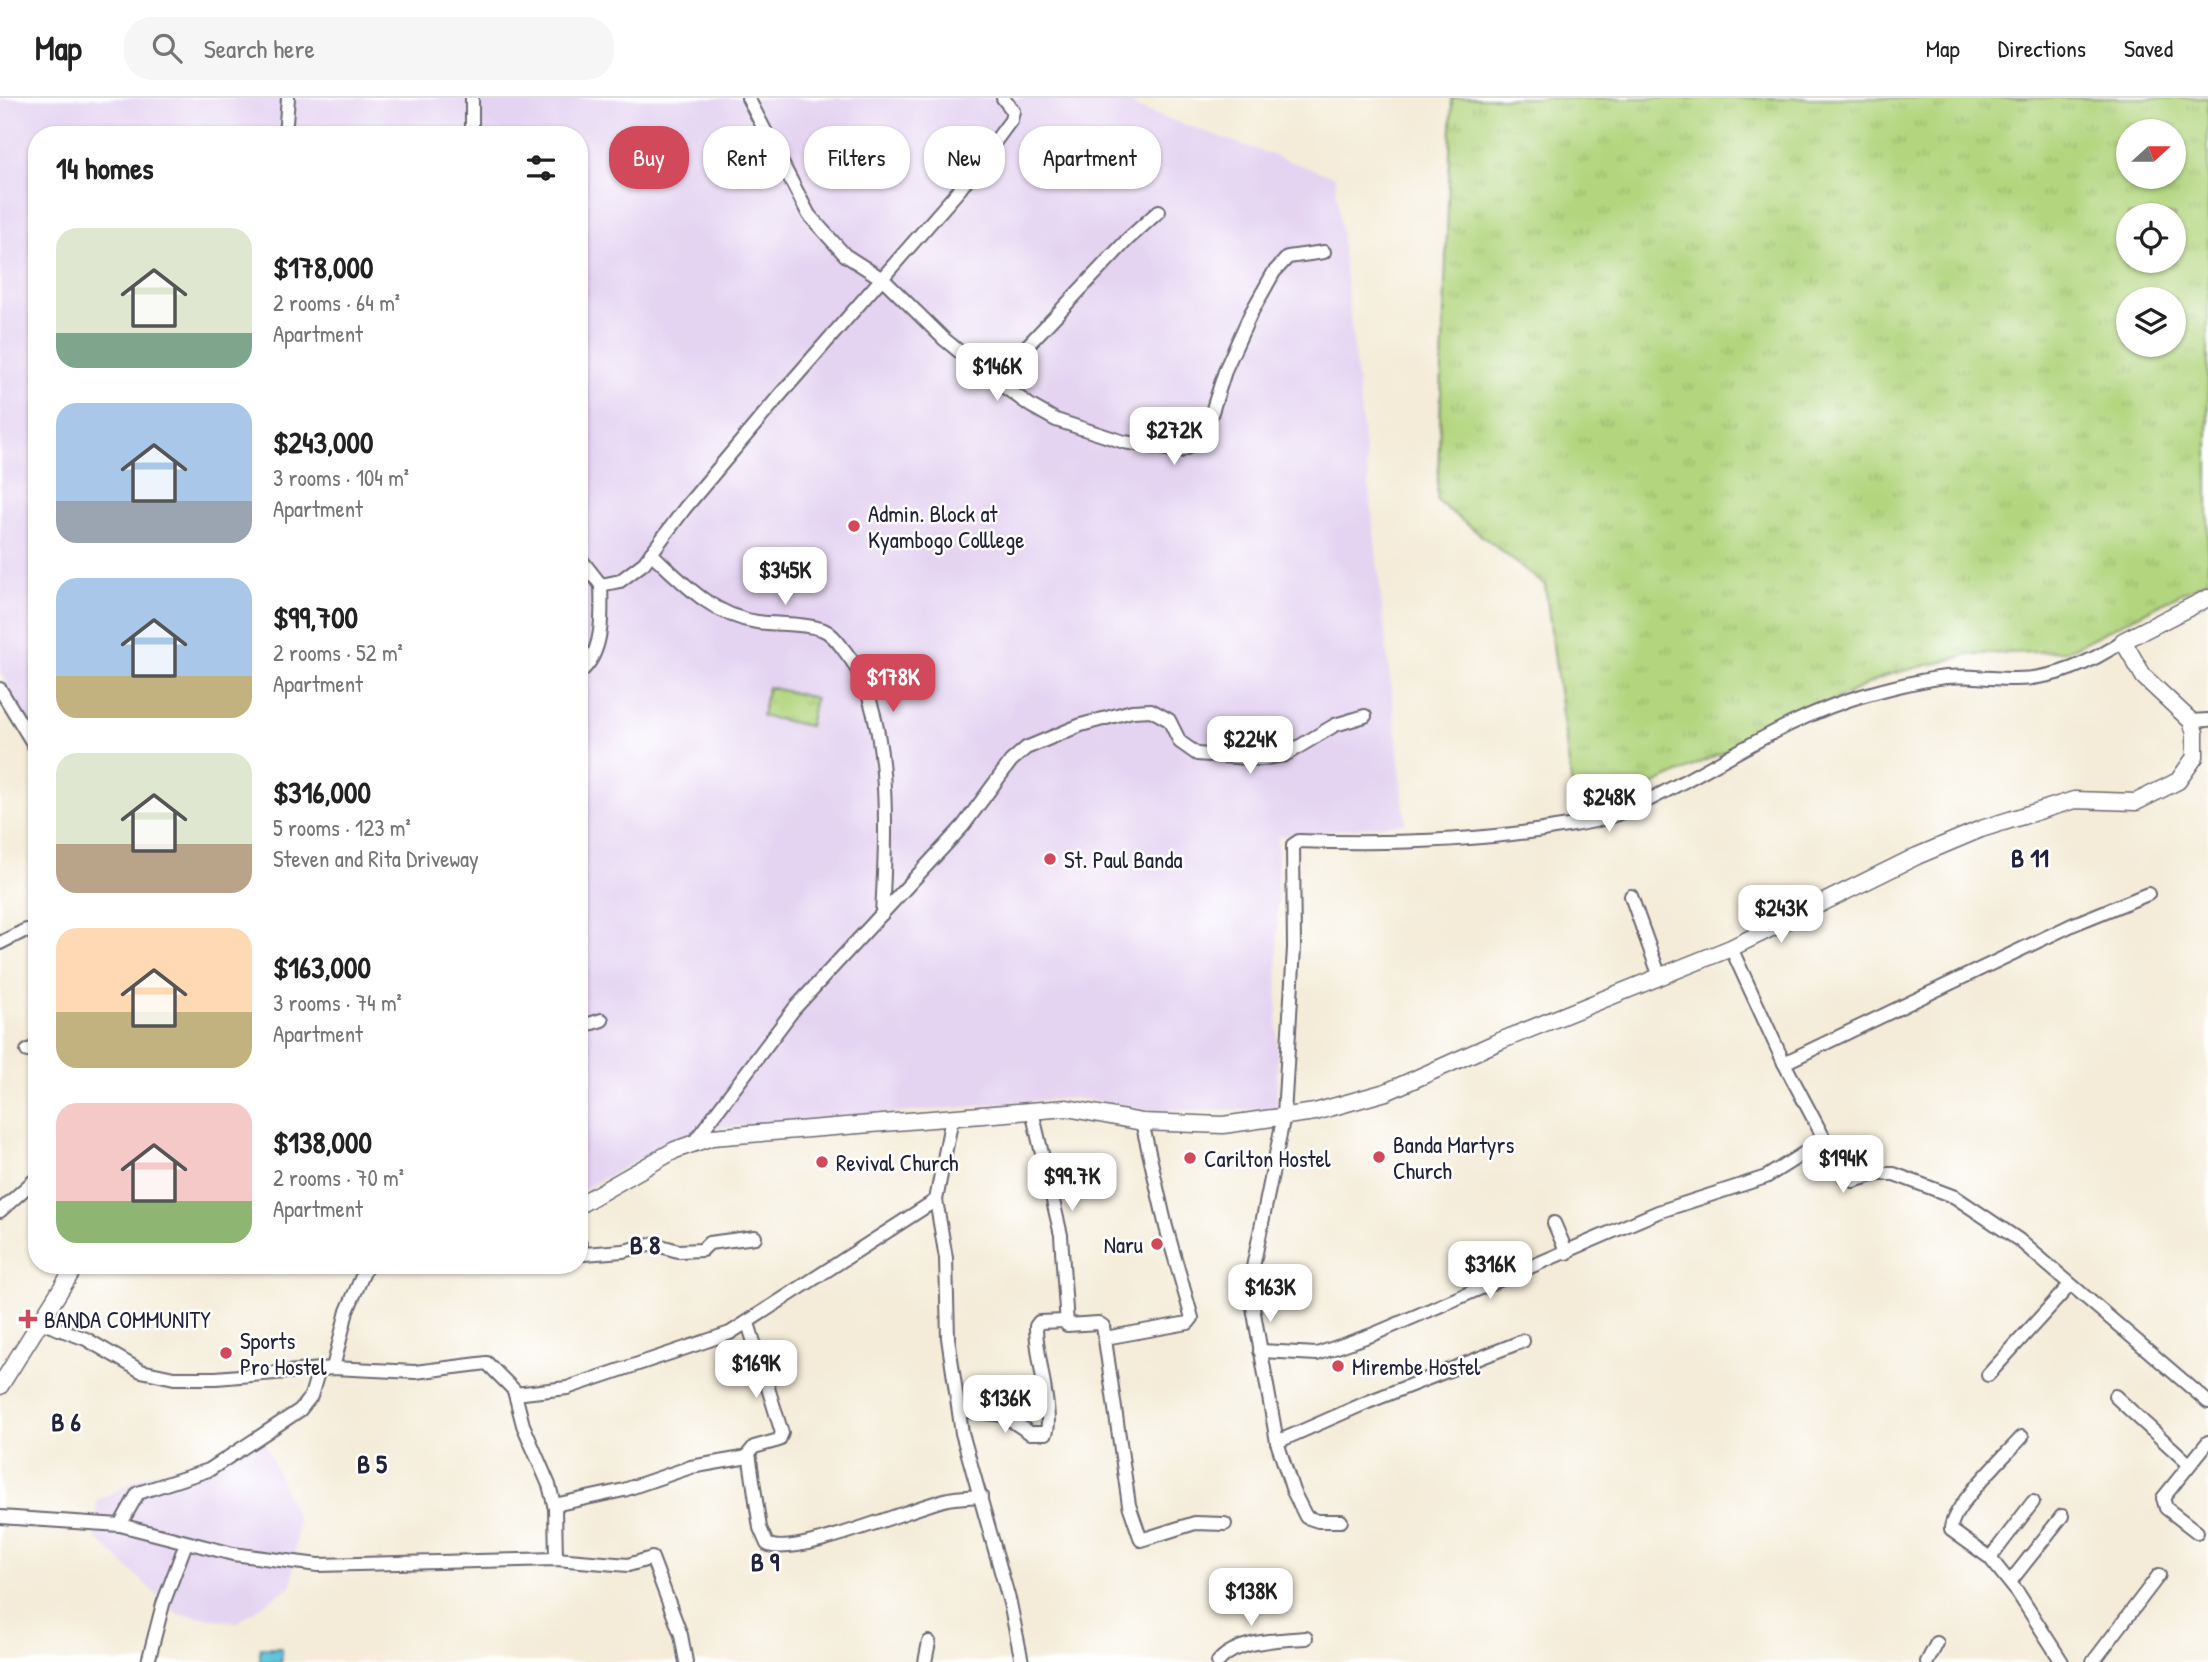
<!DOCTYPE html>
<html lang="en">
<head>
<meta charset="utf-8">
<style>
  :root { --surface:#fff; --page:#f6f6f6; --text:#222; --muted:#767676; --line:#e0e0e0; --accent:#d1495b }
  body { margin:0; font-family:"Patrick Hand",sans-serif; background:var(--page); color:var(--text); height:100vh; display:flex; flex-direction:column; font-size:26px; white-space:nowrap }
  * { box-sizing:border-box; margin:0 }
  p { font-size:23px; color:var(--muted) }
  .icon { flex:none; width:38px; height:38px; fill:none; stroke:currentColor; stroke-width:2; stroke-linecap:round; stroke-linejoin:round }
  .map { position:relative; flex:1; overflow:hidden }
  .sheet { position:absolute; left:28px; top:28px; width:560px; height:1148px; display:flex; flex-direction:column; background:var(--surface); border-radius:28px; box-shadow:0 2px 5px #0004 }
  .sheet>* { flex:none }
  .banner { position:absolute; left:609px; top:28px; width:665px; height:63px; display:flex; gap:14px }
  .needle { width:46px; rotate:69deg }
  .buttons { position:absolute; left:2116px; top:21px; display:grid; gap:14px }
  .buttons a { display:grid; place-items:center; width:70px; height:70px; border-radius:50%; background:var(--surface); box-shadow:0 2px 5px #0004; font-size:35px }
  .price { position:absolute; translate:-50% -60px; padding:0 16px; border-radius:14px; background:#fff; color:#222; font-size:23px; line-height:46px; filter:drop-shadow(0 2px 4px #0008) }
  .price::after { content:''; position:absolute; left:50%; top:42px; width:21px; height:16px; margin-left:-10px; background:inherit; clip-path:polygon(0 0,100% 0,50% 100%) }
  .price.active { background:var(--accent); color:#fff }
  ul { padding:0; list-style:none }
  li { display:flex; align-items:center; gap:21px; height:175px; padding:0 28px }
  li span { display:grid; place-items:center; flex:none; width:196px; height:140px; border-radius:21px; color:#555 }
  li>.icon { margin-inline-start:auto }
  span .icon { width:84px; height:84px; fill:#fffc; stroke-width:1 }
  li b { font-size:30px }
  h2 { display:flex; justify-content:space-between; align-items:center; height:84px; padding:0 28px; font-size:30px }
  .pill { padding:0 24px; border-radius:28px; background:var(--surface); box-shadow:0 2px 5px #0004; font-size:24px; line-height:63px }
  .pill.active { background:var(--accent); color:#fff }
  header { display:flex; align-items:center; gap:42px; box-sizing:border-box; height:98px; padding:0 35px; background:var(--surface); border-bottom:2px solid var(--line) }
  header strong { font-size:33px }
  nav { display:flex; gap:38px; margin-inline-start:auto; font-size:24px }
  .search { width:490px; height:63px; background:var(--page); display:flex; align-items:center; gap:18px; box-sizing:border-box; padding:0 24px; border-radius:28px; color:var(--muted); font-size:26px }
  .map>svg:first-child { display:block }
</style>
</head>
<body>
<header>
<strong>Map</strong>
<div class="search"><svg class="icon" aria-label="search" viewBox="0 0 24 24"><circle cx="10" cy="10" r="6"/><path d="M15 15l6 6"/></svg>Search here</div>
<nav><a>Map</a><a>Directions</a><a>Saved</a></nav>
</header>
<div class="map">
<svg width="2208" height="1564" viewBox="0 0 2208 1564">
  <defs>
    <pattern id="grass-tufts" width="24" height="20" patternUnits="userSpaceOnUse" patternTransform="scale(1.75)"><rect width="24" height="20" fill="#b2d57e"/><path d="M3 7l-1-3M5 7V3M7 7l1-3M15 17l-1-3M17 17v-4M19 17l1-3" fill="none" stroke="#99b76e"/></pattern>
    <pattern id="water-waves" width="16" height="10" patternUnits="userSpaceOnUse" patternTransform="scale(1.75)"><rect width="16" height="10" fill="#60c6dd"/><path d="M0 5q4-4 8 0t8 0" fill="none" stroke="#4fa0b4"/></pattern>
  </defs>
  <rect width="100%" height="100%" fill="#fff"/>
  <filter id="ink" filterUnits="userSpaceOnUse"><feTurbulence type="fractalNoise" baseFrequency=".0143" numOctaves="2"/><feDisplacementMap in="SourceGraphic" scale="14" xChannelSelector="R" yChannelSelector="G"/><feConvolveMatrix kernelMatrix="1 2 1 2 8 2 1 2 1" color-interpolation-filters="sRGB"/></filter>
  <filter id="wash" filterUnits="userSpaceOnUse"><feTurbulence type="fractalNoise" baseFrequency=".00686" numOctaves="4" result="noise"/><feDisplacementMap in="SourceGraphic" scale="28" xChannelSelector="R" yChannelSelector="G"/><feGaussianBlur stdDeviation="1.57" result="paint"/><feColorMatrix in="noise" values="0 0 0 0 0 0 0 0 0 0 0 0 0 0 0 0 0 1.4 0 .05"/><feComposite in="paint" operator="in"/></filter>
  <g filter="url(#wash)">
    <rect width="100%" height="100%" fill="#f4ecd8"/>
    <g fill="#e4d3f1">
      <path d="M0,0h1127l10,10 198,69 71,646 -128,13 -1,274h-129l-75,-12 -356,30 -37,9 -101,55v-1057h-542v599l-37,-61z"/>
      <path d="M265,1345l33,78 -6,64 -54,37 -61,-8 -81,-76 1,-37 47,-25z"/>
    </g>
    <g fill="url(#grass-tufts)" stroke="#6a7c5c" stroke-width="2" fill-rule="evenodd">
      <path d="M1452,0h756v482l-141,71 -94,3 -86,21 -262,123 -51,5 -29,-218 -108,-84zM2128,33h46v46h-46zM2128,117h46v46h-46zM2128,201h46v46h-46z"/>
      <path d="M768,589l47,11 -6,28 -47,-10z"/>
    </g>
    <path fill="url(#water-waves)" stroke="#41748c" stroke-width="2" d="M260,1550h22l-1,14h-21z"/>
  </g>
  <g filter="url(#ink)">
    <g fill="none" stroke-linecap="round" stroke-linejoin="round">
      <defs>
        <g id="minor">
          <path d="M472,0v37"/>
          <path d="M748,0l61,117 36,40 39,25 60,59 45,37 42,30 25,14 68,22 56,9 14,-7 17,-29 15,-47 25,-55 23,-41 14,-15 36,-5"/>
          <path d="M285,37l3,-37"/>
          <path d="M989,278l38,-30 101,-107 31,-28"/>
          <path d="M651,455c31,29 62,63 106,69 21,3 43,0 64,7 10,3 17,13 23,21 50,59 42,189 38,264"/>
          <path d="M579,459l22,28"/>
          <path d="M601,487l19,-4 24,-18 41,-55 95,-113 180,-206 51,-69 2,-9 -10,-13"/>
          <path d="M579,575c25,-19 23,-59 22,-88"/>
          <path d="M0,591l37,61"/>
          <path d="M2191,623l17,-1"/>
          <path d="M1631,798l29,81"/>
          <path d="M0,845l26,-13 11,6"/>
          <path d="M1731,850l53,115 61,115 8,3 23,-7h18l61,23 64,43 189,162"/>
          <path d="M579,929l23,-7"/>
          <path d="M27,953l10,-5"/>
          <path d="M1784,965l290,-139 74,-30"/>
          <path d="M1032,1013l29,124 6,90 31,-2 5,3 26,179 12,35 54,-17 30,1"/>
          <path d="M952,1020l-16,82 10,58 2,80 14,95 48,170 12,59"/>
          <path d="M694,1044l100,-133 169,-183 48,-65 15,-13 55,-23 51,-14 19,-1 18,10 11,22 17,12 63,5 25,-4 50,-30 30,-9"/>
          <path d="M0,1113l37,-33"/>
          <path d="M1554,1125l13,30"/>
          <path d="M579,1144l5,12 39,-3 31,-7 24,7 24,-1 7,-7 46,-6"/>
          <path d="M40,1224l46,17 55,32 33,7h42l117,-10 82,4 72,-9 27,27 9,35 26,60 6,23 1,51"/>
          <path d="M748,1225l34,110 -3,7 -25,7 -5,6 11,75 7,16c26,15 146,-37 181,-45 11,-2 22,-2 33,-3"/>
          <path d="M1105,1240l83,-15 4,-5 -26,-91 -24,-105"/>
          <path d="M1260,1253l57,3 57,-20 284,-122 108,-35 59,-37"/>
          <path d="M333,1270l14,-57 20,-46"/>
          <path d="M1988,1277l81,-89"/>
          <path d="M515,1296l52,-6 163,-55 206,-133"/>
          <path d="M2115,1298l74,68"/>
          <path d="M959,1312l44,5 27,18h16c8,-16 -11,-82 -10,-107l3,-4 27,-1"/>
          <path d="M2022,1339c-16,18 -73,72 -71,93l39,28 28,35 44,69"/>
          <path d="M1277,1344l91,-40 155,-61"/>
          <path d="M554,1407l70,-15 67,-23 57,-10"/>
          <path d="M0,1419l120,8 113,29 85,11 238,-6 72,6 24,-7 29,77 5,27"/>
          <path d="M1341,1423h-23l-12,-4 -13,-26 -16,-49 -26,-146v-19l33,-162 10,-167 -1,-103 6,-4c82,3 163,1 244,-11 29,-5 60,-8 87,-21 81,-37 151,-91 238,-115 25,-7 52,-14 78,-17 23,-2 45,2 69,2 40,0 75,-16 108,-38"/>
          <path d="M120,1427l18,-32 71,-23 91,-60 11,-14 8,-27"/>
          <path d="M2197,1434l-31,-24 -3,-10 45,-56"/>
          <path d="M1990,1460l43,-56"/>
          <path d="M2010,1484l52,-66"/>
          <path d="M148,1564l15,-58 23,-61"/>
          <path d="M925,1564l4,-20"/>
          <path d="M1218,1564c18,-22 61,-22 88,-24"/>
          <path d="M1927,1564l10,-19"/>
          <path d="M2093,1564l66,-87"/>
        </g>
        <g id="tertiary">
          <path d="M579,1107l96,-55 37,-13 355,-29 75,14 81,3 92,-13 71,-20 114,-51 231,-93 186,-92 64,-27 93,-29 62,2 42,-21 17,-24v-24l-4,-12 -47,-44 -21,-36 85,-43"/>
          <path d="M0,1288l76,-121"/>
        </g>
      </defs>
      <use href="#minor" stroke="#6c6972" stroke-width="16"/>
      <use href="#tertiary" stroke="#6c6972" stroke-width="19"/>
      <use href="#minor" stroke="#fff" stroke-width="12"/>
      <use href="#tertiary" stroke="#fff" stroke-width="16"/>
    </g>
  </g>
  <g fill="#d1495b" stroke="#fff" stroke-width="2.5">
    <circle cx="854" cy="428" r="7"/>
    <circle cx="1050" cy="761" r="7"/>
    <circle cx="1379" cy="1059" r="7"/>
    <circle cx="1190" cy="1060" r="7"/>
    <circle cx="822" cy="1064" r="7"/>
    <circle cx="1157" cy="1146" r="7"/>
    <path d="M24.5 1210.5h7v7h7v7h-7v7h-7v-7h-7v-7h7z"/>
    <circle cx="226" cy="1255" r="7"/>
    <circle cx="1338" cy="1268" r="7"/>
  </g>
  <g text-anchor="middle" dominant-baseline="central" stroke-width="5" stroke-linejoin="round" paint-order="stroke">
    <g font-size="23" fill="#22223b" stroke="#fff" text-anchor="start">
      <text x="868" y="415">Admin. Block at<tspan x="868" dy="26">Kyambogo Colllege</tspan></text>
      <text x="1064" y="761">St. Paul Banda</text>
      <text x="1393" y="1046">Banda Martyrs<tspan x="1393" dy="26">Church</tspan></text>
      <text x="1204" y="1060">Carilton Hostel</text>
      <text x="836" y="1064">Revival Church</text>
      <text x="1143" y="1146" text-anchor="end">Naru</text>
      <text x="44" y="1221">BANDA COMMUNITY</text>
      <text x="240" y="1242">Sports<tspan x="240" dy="26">Pro Hostel</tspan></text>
      <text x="1352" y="1268">Mirembe Hostel</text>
    </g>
    <g font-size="26" font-weight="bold" fill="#22223b" stroke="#fff">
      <text x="2030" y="759">B 11</text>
      <text x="645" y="1146">B 8</text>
      <text x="66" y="1323">B 6</text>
      <text x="372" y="1365">B 5</text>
      <text x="765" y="1463">B 9</text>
    </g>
  </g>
</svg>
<div class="buttons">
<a><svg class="needle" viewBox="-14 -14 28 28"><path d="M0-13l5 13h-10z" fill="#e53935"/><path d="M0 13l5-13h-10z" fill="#767676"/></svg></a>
<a><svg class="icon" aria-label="locate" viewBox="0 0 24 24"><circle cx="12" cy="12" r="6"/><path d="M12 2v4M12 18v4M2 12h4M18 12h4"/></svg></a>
<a><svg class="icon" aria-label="layers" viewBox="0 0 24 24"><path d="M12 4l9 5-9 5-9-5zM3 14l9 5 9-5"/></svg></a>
</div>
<b class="price" style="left:997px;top:305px">$146K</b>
<b class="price" style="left:1174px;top:369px">$272K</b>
<b class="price" style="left:785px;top:509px">$345K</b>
<b class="price active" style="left:893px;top:616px">$178K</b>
<b class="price" style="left:1250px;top:678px">$224K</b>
<b class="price" style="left:1609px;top:736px">$248K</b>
<b class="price" style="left:1781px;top:847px">$243K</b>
<b class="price" style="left:1843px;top:1097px">$194K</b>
<b class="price" style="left:1072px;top:1115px">$99.7K</b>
<b class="price" style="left:1490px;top:1203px">$316K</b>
<b class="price" style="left:1270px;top:1226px">$163K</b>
<b class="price" style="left:756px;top:1302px">$169K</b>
<b class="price" style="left:1005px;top:1337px">$136K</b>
<b class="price" style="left:1251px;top:1530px">$138K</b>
<div class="banner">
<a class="pill active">Buy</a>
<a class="pill">Rent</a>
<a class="pill">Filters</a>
<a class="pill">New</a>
<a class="pill">Apartment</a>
</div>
<section class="sheet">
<h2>14 homes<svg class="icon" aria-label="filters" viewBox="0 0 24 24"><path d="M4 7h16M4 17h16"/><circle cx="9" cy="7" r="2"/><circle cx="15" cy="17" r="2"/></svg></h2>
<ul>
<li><span style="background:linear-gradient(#dfe7d0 75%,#7fa58c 0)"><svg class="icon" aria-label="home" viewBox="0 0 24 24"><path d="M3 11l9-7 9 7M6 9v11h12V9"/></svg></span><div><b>$178,000</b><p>2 rooms · 64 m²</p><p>Apartment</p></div></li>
<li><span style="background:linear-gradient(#a9c7e8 70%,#9aa5b1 0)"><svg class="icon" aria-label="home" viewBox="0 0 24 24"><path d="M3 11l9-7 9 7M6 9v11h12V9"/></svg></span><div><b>$243,000</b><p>3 rooms · 104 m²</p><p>Apartment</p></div></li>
<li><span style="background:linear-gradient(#a9c7e8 70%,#c2b280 0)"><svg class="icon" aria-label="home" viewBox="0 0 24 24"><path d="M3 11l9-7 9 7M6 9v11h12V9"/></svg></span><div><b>$99,700</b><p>2 rooms · 52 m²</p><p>Apartment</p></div></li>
<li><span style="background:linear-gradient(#dfe7d0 65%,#b9a48a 0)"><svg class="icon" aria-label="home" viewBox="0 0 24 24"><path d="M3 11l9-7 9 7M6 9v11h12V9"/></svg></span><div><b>$316,000</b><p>5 rooms · 123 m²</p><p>Steven and Rita Driveway</p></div></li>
<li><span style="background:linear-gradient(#ffd9b3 60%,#c2b280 0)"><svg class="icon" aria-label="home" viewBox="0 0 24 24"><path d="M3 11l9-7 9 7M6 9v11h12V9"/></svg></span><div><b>$163,000</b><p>3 rooms · 74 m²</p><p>Apartment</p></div></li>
<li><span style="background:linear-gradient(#f6c9c9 70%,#8fb573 0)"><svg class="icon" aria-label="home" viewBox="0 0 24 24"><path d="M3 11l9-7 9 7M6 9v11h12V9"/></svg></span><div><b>$138,000</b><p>2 rooms · 70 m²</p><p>Apartment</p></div></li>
</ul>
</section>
</div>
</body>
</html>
